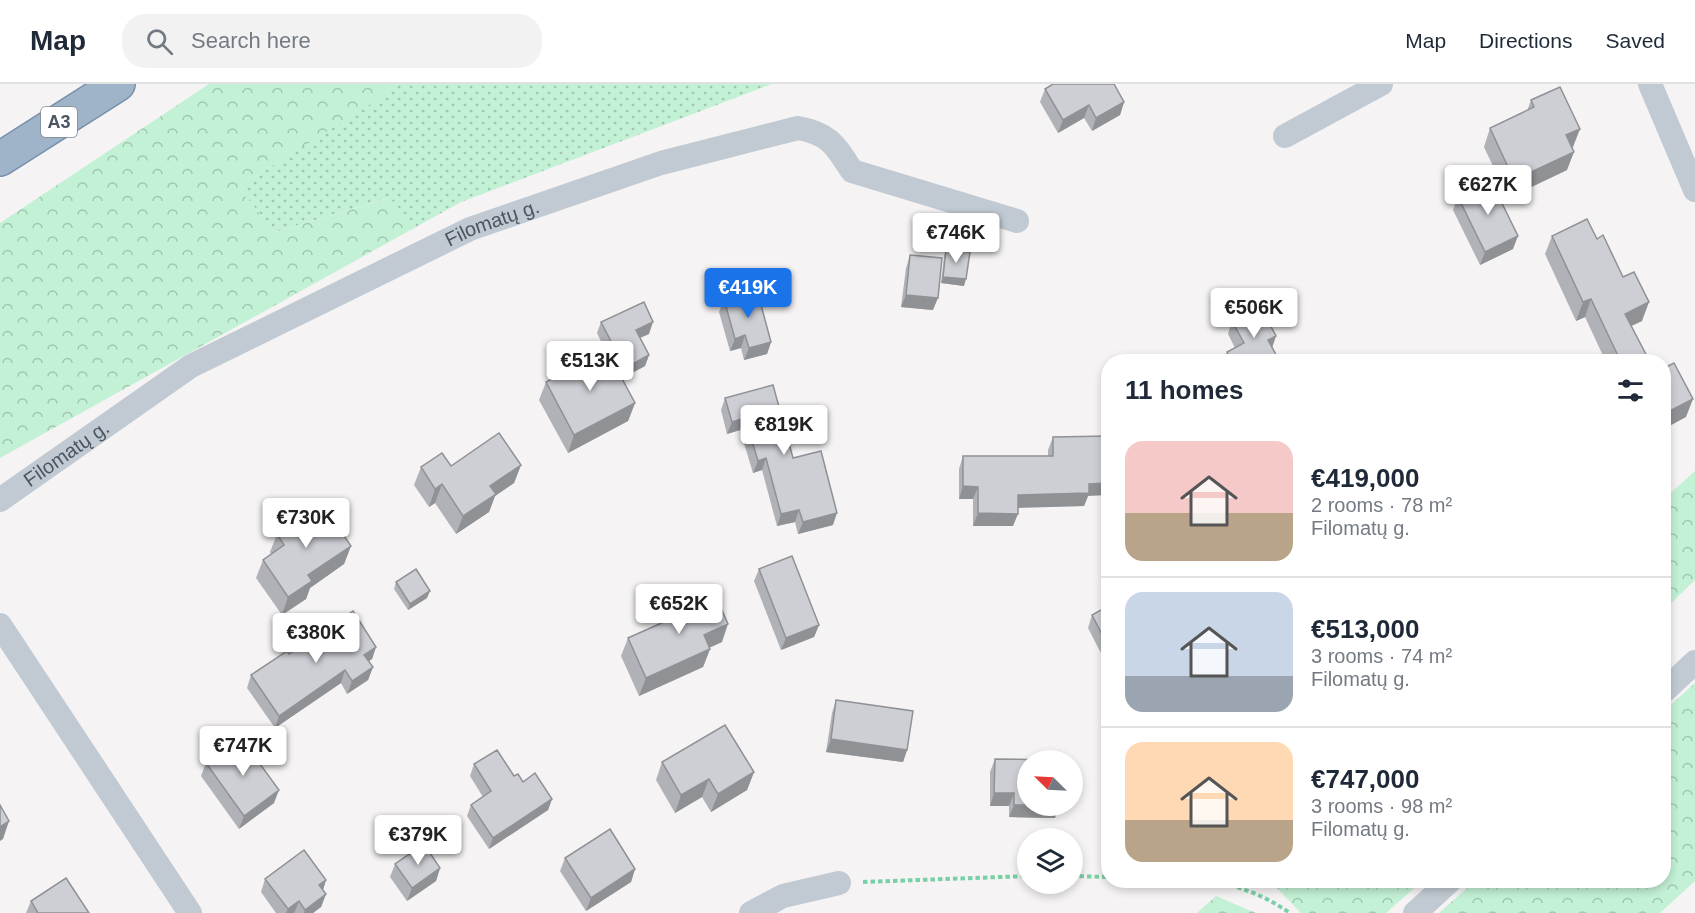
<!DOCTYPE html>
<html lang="en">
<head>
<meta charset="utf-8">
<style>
  :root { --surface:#fff; --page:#f2f2f3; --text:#1f2937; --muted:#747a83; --line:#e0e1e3; --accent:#1a73e8 }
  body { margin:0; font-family:Helvetica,sans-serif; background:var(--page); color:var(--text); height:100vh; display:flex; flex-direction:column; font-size:22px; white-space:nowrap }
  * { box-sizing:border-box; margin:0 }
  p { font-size:20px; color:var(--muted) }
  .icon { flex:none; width:33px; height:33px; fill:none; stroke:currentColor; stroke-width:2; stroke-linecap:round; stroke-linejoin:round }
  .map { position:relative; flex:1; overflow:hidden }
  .side { position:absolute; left:1101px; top:270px; width:570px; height:534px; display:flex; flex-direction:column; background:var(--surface); border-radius:24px; box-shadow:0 3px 9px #0003 }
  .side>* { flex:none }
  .needle { width:39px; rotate:294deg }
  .controls { position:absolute; left:1017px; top:666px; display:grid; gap:12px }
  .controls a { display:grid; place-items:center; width:66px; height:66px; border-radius:50%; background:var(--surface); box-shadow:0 3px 9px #0003; font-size:30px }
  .price { position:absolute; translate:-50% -51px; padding:0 14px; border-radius:6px; background:#fff; color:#222; font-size:20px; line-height:39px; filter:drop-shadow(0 2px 3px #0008) }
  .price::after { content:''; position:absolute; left:50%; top:36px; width:18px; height:14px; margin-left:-9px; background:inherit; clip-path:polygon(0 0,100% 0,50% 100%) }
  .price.on { background:var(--accent); color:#fff }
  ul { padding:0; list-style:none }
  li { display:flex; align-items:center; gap:18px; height:150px; padding:0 24px }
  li+li { border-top:2px solid var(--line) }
  li span { display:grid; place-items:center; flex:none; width:168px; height:120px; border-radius:18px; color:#555 }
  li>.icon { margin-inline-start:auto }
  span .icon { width:72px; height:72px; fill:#fffc; stroke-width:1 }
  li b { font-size:26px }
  h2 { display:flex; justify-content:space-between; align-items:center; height:72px; padding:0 24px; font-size:26px }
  header { display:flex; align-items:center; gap:36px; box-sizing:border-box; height:84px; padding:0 30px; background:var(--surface); border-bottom:2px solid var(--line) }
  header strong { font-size:28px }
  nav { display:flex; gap:33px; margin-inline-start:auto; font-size:21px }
  .search { width:420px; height:54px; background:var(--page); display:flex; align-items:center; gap:15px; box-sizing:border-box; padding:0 21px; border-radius:24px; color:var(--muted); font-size:22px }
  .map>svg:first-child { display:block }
</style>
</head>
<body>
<header>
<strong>Map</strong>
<div class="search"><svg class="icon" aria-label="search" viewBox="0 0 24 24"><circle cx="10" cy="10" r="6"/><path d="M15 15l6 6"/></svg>Search here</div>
<nav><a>Map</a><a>Directions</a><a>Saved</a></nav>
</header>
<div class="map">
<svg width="1695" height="829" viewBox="0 0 1695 829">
  <defs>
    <pattern id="green-dots" width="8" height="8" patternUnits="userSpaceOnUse" patternTransform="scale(1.5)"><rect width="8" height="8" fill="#c3f1d5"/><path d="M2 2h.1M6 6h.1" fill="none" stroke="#a0c6b0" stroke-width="1.8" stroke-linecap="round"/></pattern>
    <pattern id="forest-crowns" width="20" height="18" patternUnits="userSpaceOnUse" patternTransform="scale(1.5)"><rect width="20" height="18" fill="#c3f1d5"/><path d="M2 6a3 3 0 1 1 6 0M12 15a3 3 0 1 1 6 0" fill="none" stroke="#a0c6b0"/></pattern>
  </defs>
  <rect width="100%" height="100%" fill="#f5f3f3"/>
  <path fill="url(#green-dots)" d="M396,0h376l-311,118 -45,25 -27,-29 -114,34 -37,-45 129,-81z"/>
  <g fill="url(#forest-crowns)">
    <path d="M209,0h187l-28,22 -130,81 37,45 115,-34 26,29 -416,231v-235z"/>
    <path d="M1695,387v109l-31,30v-111z"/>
    <path d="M1695,599v198l-35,32h-221l36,-32 189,-1v-169z"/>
    <path d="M1270,797h152l-36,32h-85z"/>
    <path d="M1216,812l40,17h-59z"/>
  </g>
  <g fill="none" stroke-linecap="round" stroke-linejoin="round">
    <defs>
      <path id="trunk" d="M0,75l118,-75"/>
    </defs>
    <use href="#trunk" stroke="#7690ad" stroke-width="36"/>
    <g stroke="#7ad0a6" stroke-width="4" stroke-dasharray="4.5 3" stroke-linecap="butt">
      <path d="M1072,792l36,1"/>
      <path d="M1208,796c31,6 56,15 82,33"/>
      <path d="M863,798l165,-6"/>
    </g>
    <g stroke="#c1cad2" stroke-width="24">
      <path d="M1650,0l45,106"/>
      <path d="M1285,52l96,-52"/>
      <path id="s1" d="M0,416l191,-134 279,-137 191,-66 137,-35c32,6 37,17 54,43l165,50"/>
      <path d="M0,541l190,288"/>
      <path d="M1664,607l31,-29"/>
      <path d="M751,829l32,-17 56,-13"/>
      <path d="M1415,829l36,-33"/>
    </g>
    <use href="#trunk" stroke="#9fb4c9" stroke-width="33"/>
  </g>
  <g fill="#b0b2b7">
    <path d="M1045,5l79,13 -4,13 -28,16 -8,-13 -26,15 -18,-31z"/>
    <path d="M1531,16l42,47 -1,1 -5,22 -59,28 -24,-51 6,-19 37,-17z"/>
    <path d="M1458,113l55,52 -33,16 -27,-55z"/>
    <path d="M1552,152l45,3 45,82 -11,5 19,36h-44l-21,-45 -9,4 -31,-67z"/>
    <path d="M946,166l18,36 -23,-3 3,-27z"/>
    <path d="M910,171l23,55 -32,-3 5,-39z"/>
    <path d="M724,215l47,43 -4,12 -23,6 -3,-12 -11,3 -11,-39z"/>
    <path d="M1232,237l40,26 8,15h-57l4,-10 8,-4 -7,-14z"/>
    <path d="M601,238l48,12 -9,4 9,17 -4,11 -23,12 13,25 -7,18 -60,32 -29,-53 7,-18 59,-32 -8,-17z"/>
    <path d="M725,314l68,60 40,67 -35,9 -3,-12 -18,4 -15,-56 -9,3 -13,-43 -13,4 -6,-24z"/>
    <path d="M1053,353l35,59 -4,10 -66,1 -5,19h-40v-27h-14v-30l4,-13h85v-6z"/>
    <path d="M521,381l-7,18 -19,13 -6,16 -33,22 -21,-31 -6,4 -15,-22 7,-18 30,-1z"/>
    <path d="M277,450l74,12 -7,18 -34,24 -4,11 -24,16 -26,-37 7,-18 8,-6 -1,-2z"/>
    <path d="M759,485l60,56 -5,12 -33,13 -27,-69z"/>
    <path d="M396,498l31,16 -19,12 -14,-21z"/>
    <path d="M679,518l43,40 -13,6 1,1 -7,18 -64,29 -18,-40 7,-18 46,-20z"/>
    <path d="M1108,522v51l-4,2 -16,-31 4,-13z"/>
    <path d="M376,563l-4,12 -3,2 4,6 -5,13 -21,14 -6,-11 -66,45 -28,-40 4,-13 38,-21z"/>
    <path d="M836,616l71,50 -4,12 -77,-10 6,-39z"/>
    <path d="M995,675l60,59 -46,-1v-11h-19v-34z"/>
    <path d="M662,678l92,10 -7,18 -36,22 -9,-15 -27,16 -19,-33z"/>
    <path d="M206,679l68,40 -35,26 -38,-53z"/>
    <path d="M474,680l40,12 38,23 -4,11 -59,39 -22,-33 4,-11 12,-8 -13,-21z"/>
    <path d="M565,774l70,11 -4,13 -45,29 -26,-40z"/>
    <path d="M395,780l45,4 -4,13 -29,20 -17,-24z"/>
    <path d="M265,795l61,1 -3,10 3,4 -5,13 -8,6h-37l-15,-21z"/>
    <path d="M31,817l58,12h-63z"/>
  </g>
  <g fill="#909195">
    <path d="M1124,18l-4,13 -28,16 4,-13z"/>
    <path d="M1089,21l-5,13 -26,15 5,-13z"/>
    <path d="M1580,45l-7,18 -14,7 7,-19z"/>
    <path d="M1574,68l-7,18 -59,28 6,-18z"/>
    <path d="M1518,152l-5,13 -33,16 5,-13z"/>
    <path d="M943,193l23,2 -2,7 -23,-3z"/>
    <path d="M906,211l32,3 -5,12 -32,-3z"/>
    <path d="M1591,215l-6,18 -9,4 7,-19z"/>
    <path d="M1649,218l-7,19 -24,11 7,-18z"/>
    <path d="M653,238l-4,12 -17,7 4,-11z"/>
    <path d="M745,251l-4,13 -11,3 5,-12z"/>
    <path d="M1276,252l-4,12 -4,-8z"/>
    <path d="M771,258l-4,12 -23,6 5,-12z"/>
    <path d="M649,271l-4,11 -24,13 4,-11z"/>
    <path d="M1693,315l-7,18 -22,12v-15z"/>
    <path d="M635,319l-7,18 -60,32 6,-18z"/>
    <path d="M745,334l-5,12 -13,4 5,-12z"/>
    <path d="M766,374l-4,12 -9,3 5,-12z"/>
    <path d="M521,381l-7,18 -19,13 -6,16 -33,22 7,-18 27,-30z"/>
    <path d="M1108,399v12l-20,1 -4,10 -70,2 4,-13 71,-11z"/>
    <path d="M442,400l-7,19 -6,4 6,-18z"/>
    <path d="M963,402l15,1 -5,12h-14z"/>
    <path d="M799,426l-4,12 -18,4 4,-12z"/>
    <path d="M837,429l-4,12 -35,9 5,-12z"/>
    <path d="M978,429l40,1 -5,12h-40z"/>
    <path d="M351,462l-7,18 -34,24 -4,11 -24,16 6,-18 20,-22z"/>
    <path d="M430,507l-3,7 -19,12 2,-6z"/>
    <path d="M728,540l-6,18 -25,11 7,-18z"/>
    <path d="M819,541l-5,12 -33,13 5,-12z"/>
    <path d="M376,563l-4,12 -12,8 4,-12z"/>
    <path d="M1108,564v9l-4,2z"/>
    <path d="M710,565l-7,18 -64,29 7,-18z"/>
    <path d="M373,583l-5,13 -21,14 5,-13z"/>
    <path d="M345,586l-4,13 -66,45 4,-12z"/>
    <path d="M831,655l76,11 -4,12 -77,-10z"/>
    <path d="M754,688l-7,18 -36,22 7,-18z"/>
    <path d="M709,695l-7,18 -27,16 6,-18z"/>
    <path d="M279,706l-5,13 -35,26 5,-13z"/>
    <path d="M994,709h20l-5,13h-19z"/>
    <path d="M552,715l-4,11 -59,39 4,-11z"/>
    <path d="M1014,721l14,1h32l-5,12 -46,-1z"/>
    <path d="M9,737l-6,18 -3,2v-14z"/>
    <path d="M440,784l-4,13 -29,20 5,-13z"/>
    <path d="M635,785l-4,13 -45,29 5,-13z"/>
    <path d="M326,796l-4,13 -3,-8z"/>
    <path d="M326,810l-5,13 -8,6h-9l1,-3z"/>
    <path d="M299,817l-5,12h-8l2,-4z"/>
  </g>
  <g fill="#cdcfd5" stroke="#909195" stroke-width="1.5">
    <path d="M1053,0h61l10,18 -28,16 -7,-13 -26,15 -18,-31z"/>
    <path d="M1560,3l20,42 -14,6 8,17 -60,28 -24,-52 44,-21 -3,-7z"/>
    <path d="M1491,97l27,55 -33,16 -27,-55z"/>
    <path d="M1587,135l10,20 6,-4 20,42 11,-5 15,30 -24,12 25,48h-33l3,-2 -29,-61 -8,3 -31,-66z"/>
    <path d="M946,166l24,2 -4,27 -23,-2z"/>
    <path d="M910,171l32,3 -4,40 -32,-3z"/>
    <path d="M757,206l14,52 -22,6 -4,-13 -10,4 -11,-40z"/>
    <path d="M644,218l9,20 -17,8 13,25 -24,13 -24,-46z"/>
    <path d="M1260,222l16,30 -8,4 12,22h-48l-5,-10 17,-9 -12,-22z"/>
    <path d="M606,265l29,54 -61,32 -28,-53z"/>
    <path d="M1674,279l19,36 -29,15v-46z"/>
    <path d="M773,301l20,73 28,-7 16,62 -34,9 -4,-12 -18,4 -15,-56 -8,3 -13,-43 -13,4 -7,-24z"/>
    <path d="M499,349l22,32 -31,21 6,8 -33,22 -21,-32 -7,5 -14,-22 21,-14 9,13z"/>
    <path d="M1108,352v47l-19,1v9l-71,2v19l-40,-1v-26l-15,-1v-30h90v-19z"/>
    <path d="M321,418l30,44 -43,29 4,6 -24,16 -25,-37 21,-15 -7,-11z"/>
    <path d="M792,472l27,69 -33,13 -27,-69z"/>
    <path d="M416,485l14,22 -20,13 -14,-22z"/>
    <path d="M712,504l16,36 -24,11 6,14 -64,29 -18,-40 56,-25 -5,-11z"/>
    <path d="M1108,522v40l-16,-31z"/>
    <path d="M353,527l23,36 -12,8 9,12 -21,14 -7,-11 -66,46 -28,-41 36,-24 2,3z"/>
    <path d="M836,616l77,11 -6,39 -76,-11z"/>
    <path d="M725,641l29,47 -36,22 -9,-15 -28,16 -19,-33z"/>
    <path d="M241,654l38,52 -35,26 -38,-53z"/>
    <path d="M497,666l17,26 4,-2 5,8 12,-9 17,26 -59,39 -22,-33 20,-14 -17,-27z"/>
    <path d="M995,675l66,1h-33v45h-14v-12h-20z"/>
    <path d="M0,721l9,16 -9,6z"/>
    <path d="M610,745l25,40 -44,29 -26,-40z"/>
    <path d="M424,760l16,24 -28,20 -17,-24z"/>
    <path d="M304,766l22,30 -7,5 7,9 -21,16 -6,-9 -11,8 -23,-30z"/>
    <path d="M66,794l23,35h-51l-7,-12z"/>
  </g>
  <g text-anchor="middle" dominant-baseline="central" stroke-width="5" stroke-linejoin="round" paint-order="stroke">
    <rect fill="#fff" stroke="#808990" stroke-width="1.5" x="41" y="23" width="36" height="30" rx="4.5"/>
    <g font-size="18" font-weight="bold" fill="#4a5661">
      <text x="59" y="38">A3</text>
    </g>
    <g font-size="20" fill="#4a5661" stroke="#fff">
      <text stroke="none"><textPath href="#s1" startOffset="567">Filomatų g.</textPath></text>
      <text stroke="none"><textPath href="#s1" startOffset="81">Filomatų g.</textPath></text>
    </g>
  </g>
</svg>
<div class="controls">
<a><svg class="needle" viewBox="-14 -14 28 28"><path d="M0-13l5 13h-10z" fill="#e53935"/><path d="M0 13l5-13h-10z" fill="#747a83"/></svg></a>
<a><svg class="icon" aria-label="layers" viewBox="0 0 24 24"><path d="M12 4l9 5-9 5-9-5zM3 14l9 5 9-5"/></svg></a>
</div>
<b class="price" style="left:1488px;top:132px">€627K</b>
<b class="price" style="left:956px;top:180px">€746K</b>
<b class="price on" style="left:748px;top:235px">€419K</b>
<b class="price" style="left:1254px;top:255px">€506K</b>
<b class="price" style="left:590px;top:308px">€513K</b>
<b class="price" style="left:784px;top:372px">€819K</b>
<b class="price" style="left:306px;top:465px">€730K</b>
<b class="price" style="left:679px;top:551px">€652K</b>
<b class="price" style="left:316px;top:580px">€380K</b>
<b class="price" style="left:243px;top:693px">€747K</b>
<b class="price" style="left:418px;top:782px">€379K</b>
<section class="side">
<h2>11 homes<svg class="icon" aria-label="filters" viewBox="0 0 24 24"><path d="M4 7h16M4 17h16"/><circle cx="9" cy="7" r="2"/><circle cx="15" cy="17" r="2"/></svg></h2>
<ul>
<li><span style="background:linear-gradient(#f6c9c9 60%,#b9a48a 0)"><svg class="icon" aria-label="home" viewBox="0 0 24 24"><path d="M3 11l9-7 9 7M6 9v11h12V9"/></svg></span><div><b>€419,000</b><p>2 rooms · 78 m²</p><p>Filomatų g.</p></div></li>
<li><span style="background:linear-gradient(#c9d6e8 70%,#9aa5b1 0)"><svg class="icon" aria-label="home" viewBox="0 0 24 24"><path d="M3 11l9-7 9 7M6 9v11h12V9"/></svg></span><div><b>€513,000</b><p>3 rooms · 74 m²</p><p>Filomatų g.</p></div></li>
<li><span style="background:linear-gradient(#ffd9b3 65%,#b9a48a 0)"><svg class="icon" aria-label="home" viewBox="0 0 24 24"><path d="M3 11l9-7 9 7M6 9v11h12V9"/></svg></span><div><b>€747,000</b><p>3 rooms · 98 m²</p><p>Filomatų g.</p></div></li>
</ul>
</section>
</div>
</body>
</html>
